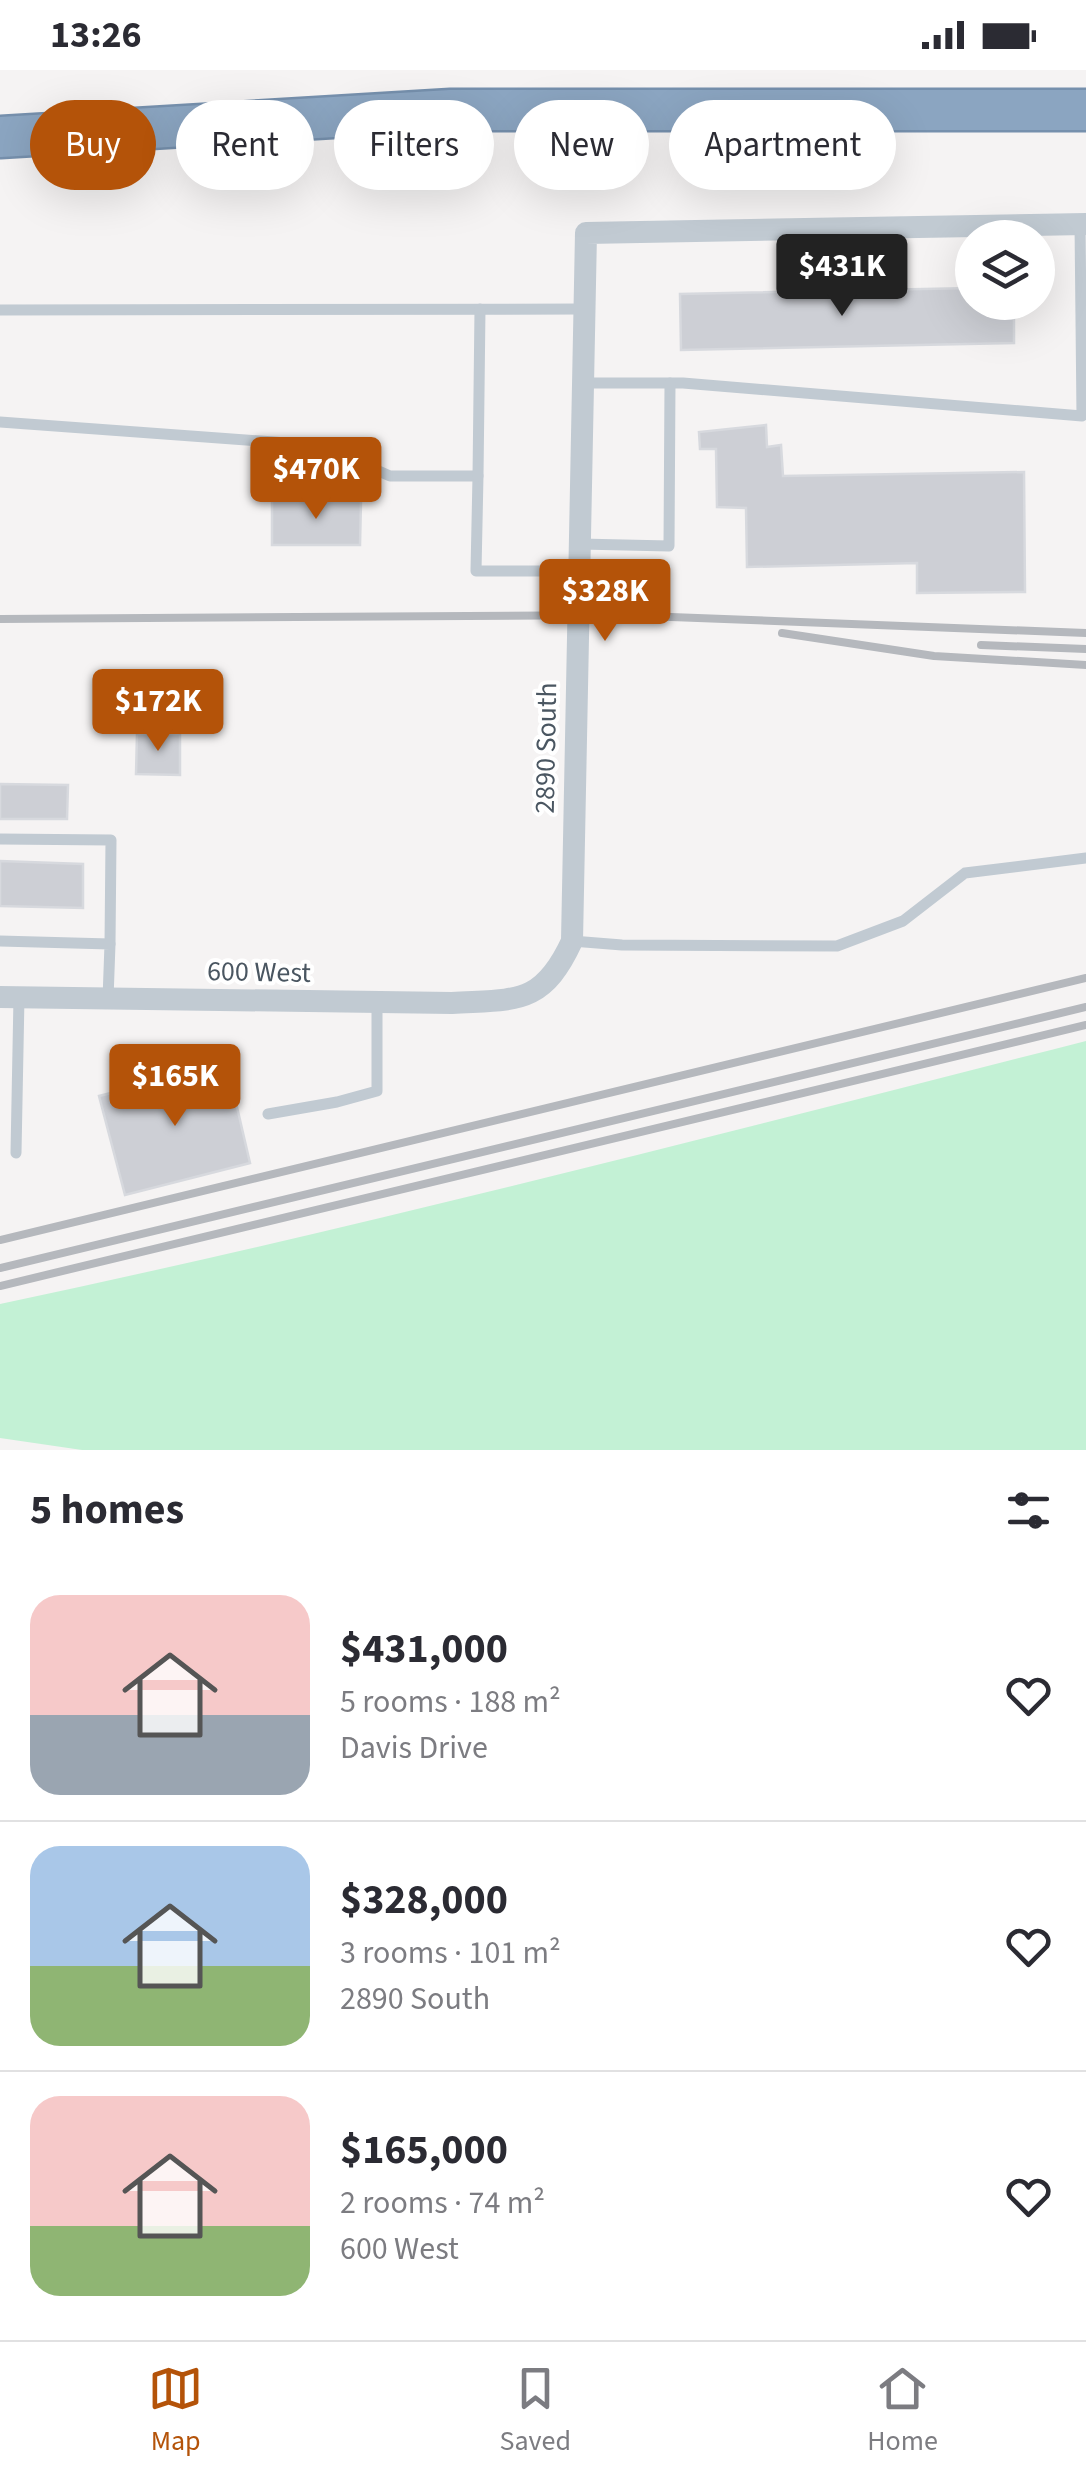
<!DOCTYPE html>
<html lang="en">
<head>
<meta charset="utf-8">
<style>
  :root { --surface:#fff; --page:#f2f2f3; --text:#2b2b33; --muted:#7c7c81; --line:#e1e1e2; --accent:#b45309 }
  body { margin:0; font-family:"Source Sans 3",sans-serif; background:var(--page); color:var(--text); height:100vh; display:flex; flex-direction:column; font-size:38px; white-space:nowrap }
  * { box-sizing:border-box; margin:0 }
  p { font-size:32px; color:var(--muted) }
  .icon { flex:none; width:55px; height:55px; fill:none; stroke:currentColor; stroke-width:2; stroke-linecap:round; stroke-linejoin:round }
  .map { position:relative; height:1380px; overflow:hidden }
  .sheet { display:flex; flex-direction:column; background:var(--surface); flex:1 }
  .sheet>* { flex:none }
  .hud { position:absolute; left:30px; top:30px; width:1028px; height:90px; display:flex; gap:20px }
  .buttons { position:absolute; left:955px; top:150px; display:grid; gap:20px }
  .buttons a { display:grid; place-items:center; width:100px; height:100px; border-radius:50%; background:var(--surface); box-shadow:0 10px 40px #0002; font-size:50px }
  .price { position:absolute; translate:-50% -85px; padding:0 22px; border-radius:10px; background:var(--accent); color:#fff; font-size:32px; line-height:65px; filter:drop-shadow(0 2px 5px #0008) }
  .price::after { content:''; position:absolute; left:50%; top:60px; width:30px; height:22px; margin-left:-15px; background:inherit; clip-path:polygon(0 0,100% 0,50% 100%) }
  .price.on { background:#222; color:#fff }
  ul { padding:0; list-style:none }
  li { display:flex; align-items:center; gap:30px; height:250px; padding:0 30px }
  li+li { border-top:2px solid var(--line) }
  li span { display:grid; place-items:center; flex:none; width:280px; height:200px; border-radius:30px; color:#555 }
  li>.icon { margin-inline-start:auto }
  span .icon { width:120px; height:120px; fill:#fffc; stroke-width:1 }
  li b { font-size:42px }
  h2 { display:flex; justify-content:space-between; align-items:center; height:120px; padding:0 30px; font-size:42px }
  .pill { padding:0 35px; border-radius:45px; background:var(--surface); box-shadow:0 10px 40px #0002; font-size:35px; line-height:90px }
  .pill.on { background:var(--accent); color:#fff }
  .status { display:flex; justify-content:space-between; align-items:center; height:70px; padding:0 50px; background:var(--surface); direction:ltr }
  .status svg { height:28px; fill:currentColor }
  .tab-bar { display:flex; justify-content:space-around; align-items:center; height:140px; border-top:2px solid var(--line); background:var(--surface); font-size:28px; color:var(--muted) }
  .tab-bar a { display:grid; justify-items:center; gap:5px }
  .tab-bar .on { color:var(--accent) }
  .map>svg:first-child { display:block }
</style>
</head>
<body>
<div class="status"><b>13:26</b><svg viewBox="0 0 49 12"><path d="M0 12V9h3v3zM5 12V6h3v6zM10 12V3h3v9zM15 12V0h3v12zM26 1h20v11H26zM47 4h2v5h-2z"/></svg></div>
<div class="map">
<svg width="1086" height="1380" viewBox="0 0 1086 1380">
  <rect width="100%" height="100%" fill="#f5f3f3"/>
  <path fill="#c3f1d5" d="M1086,971v409h-1004l-82,-12v-134c364,-77 725,-171 1086,-263z"/>
  <g fill="#cdcfd5" stroke="#d7d9de" stroke-width="2.5">
    <path d="M972,218v14h42v41l-333,7 -1,-56z"/>
    <path d="M766,355l1,22 14,-2 2,31 241,-4 1,120 -108,1v-30l-170,4 -1,-59 -29,-1 -1,-58h-16l-1,-17z"/>
    <path d="M272,429l89,2 -1,44h-88z"/>
    <path d="M137,664h43v41l-44,-1z"/>
    <path d="M0,714l68,1 -1,34h-67z"/>
    <path d="M0,791l83,3v44l-83,-2z"/>
    <path d="M227,994l23,99 -125,32 -26,-99z"/>
  </g>
  <g fill="none" stroke-linecap="round" stroke-linejoin="round">
    <defs>
      <path id="motorway" d="M0,67l451,-27h635"/>
    </defs>
    <use href="#motorway" stroke="#7690ad" stroke-width="45"/>
    <g stroke="#c1cad2" stroke-width="11">
      <path d="M0,240l585,-1"/>
      <path d="M583,313h100l399,33 -2,-192"/>
      <path d="M0,352l300,22 33,7 57,25h88l-2,95h104"/>
      <path d="M478,406l2,-167"/>
      <path d="M580,474l89,2 1,-163"/>
      <path d="M0,769l111,1 -1,104"/>
      <path d="M0,871l110,3 -2,55"/>
      <path d="M572,871l50,4 215,1 66,-25 62,-48 121,-15"/>
      <path d="M268,1044l69,-12 40,-11v-87"/>
      <path d="M16,1083l3,-156"/>
    </g>
    <path stroke="#c1cad2" stroke-width="22" d="M0,927l452,6c64,-4 90,3 120,-62l14,-708 500,-9"/>
    <use href="#motorway" stroke="#8ba5c1" stroke-width="40"/>
    <g stroke="#b5b8bd" stroke-width="8">
      <path d="M0,549l618,-4 468,18"/>
      <path d="M782,563l152,23 152,9"/>
      <path d="M981,575l105,4"/>
      <path d="M0,1170l1086,-262"/>
      <path d="M0,1198l1086,-261"/>
      <path d="M0,1216l1086,-261"/>
    </g>
  </g>
  <g text-anchor="middle" dominant-baseline="central" stroke-width="8" stroke-linejoin="round" paint-order="stroke">
    <g font-size="28" fill="#4a5661" stroke="#fff">
      <text transform="translate(546 678) rotate(-89)">2890 South</text>
      <text transform="translate(259 902) rotate(1)">600 West</text>
    </g>
  </g>
</svg>
<div class="buttons">
<a><svg class="icon" aria-label="layers" viewBox="0 0 24 24"><path d="M12 4l9 5-9 5-9-5zM3 14l9 5 9-5"/></svg></a>
</div>
<b class="price on" style="left:842px;top:249px">$431K</b>
<b class="price" style="left:316px;top:452px">$470K</b>
<b class="price" style="left:605px;top:574px">$328K</b>
<b class="price" style="left:158px;top:684px">$172K</b>
<b class="price" style="left:175px;top:1059px">$165K</b>
<div class="hud">
<a class="pill on">Buy</a>
<a class="pill">Rent</a>
<a class="pill">Filters</a>
<a class="pill">New</a>
<a class="pill">Apartment</a>
</div>
</div>
<section class="sheet">
<h2>5 homes<svg class="icon" aria-label="filters" viewBox="0 0 24 24"><path d="M4 7h16M4 17h16"/><circle cx="9" cy="7" r="2"/><circle cx="15" cy="17" r="2"/></svg></h2>
<ul>
<li><span style="background:linear-gradient(#f6c9c9 60%,#9aa5b1 0)"><svg class="icon" aria-label="home" viewBox="0 0 24 24"><path d="M3 11l9-7 9 7M6 9v11h12V9"/></svg></span><div><b>$431,000</b><p>5 rooms · 188 m²</p><p>Davis Drive</p></div><svg class="icon" aria-label="heart" viewBox="0 0 24 24"><path d="M12 20l-8-8c-3-5 5-10 8-4 3-6 11-1 8 4z"/></svg></li>
<li><span style="background:linear-gradient(#a9c7e8 60%,#8fb573 0)"><svg class="icon" aria-label="home" viewBox="0 0 24 24"><path d="M3 11l9-7 9 7M6 9v11h12V9"/></svg></span><div><b>$328,000</b><p>3 rooms · 101 m²</p><p>2890 South</p></div><svg class="icon" aria-label="heart" viewBox="0 0 24 24"><path d="M12 20l-8-8c-3-5 5-10 8-4 3-6 11-1 8 4z"/></svg></li>
<li><span style="background:linear-gradient(#f6c9c9 65%,#8fb573 0)"><svg class="icon" aria-label="home" viewBox="0 0 24 24"><path d="M3 11l9-7 9 7M6 9v11h12V9"/></svg></span><div><b>$165,000</b><p>2 rooms · 74 m²</p><p>600 West</p></div><svg class="icon" aria-label="heart" viewBox="0 0 24 24"><path d="M12 20l-8-8c-3-5 5-10 8-4 3-6 11-1 8 4z"/></svg></li>
</ul>
</section>
<nav class="tab-bar">
<a class="on"><svg class="icon" aria-label="map" viewBox="0 0 24 24"><path d="M3 6l6-2 6 2 6-2v14l-6 2-6-2-6 2zM9 4v14M15 6v14"/></svg>Map</a>
<a><svg class="icon" aria-label="saved" viewBox="0 0 24 24"><path d="M7 4h10v16l-5-4-5 4z"/></svg>Saved</a>
<a><svg class="icon" aria-label="home" viewBox="0 0 24 24"><path d="M3 11l9-7 9 7M6 9v11h12V9"/></svg>Home</a>
</nav>
</body>
</html>
